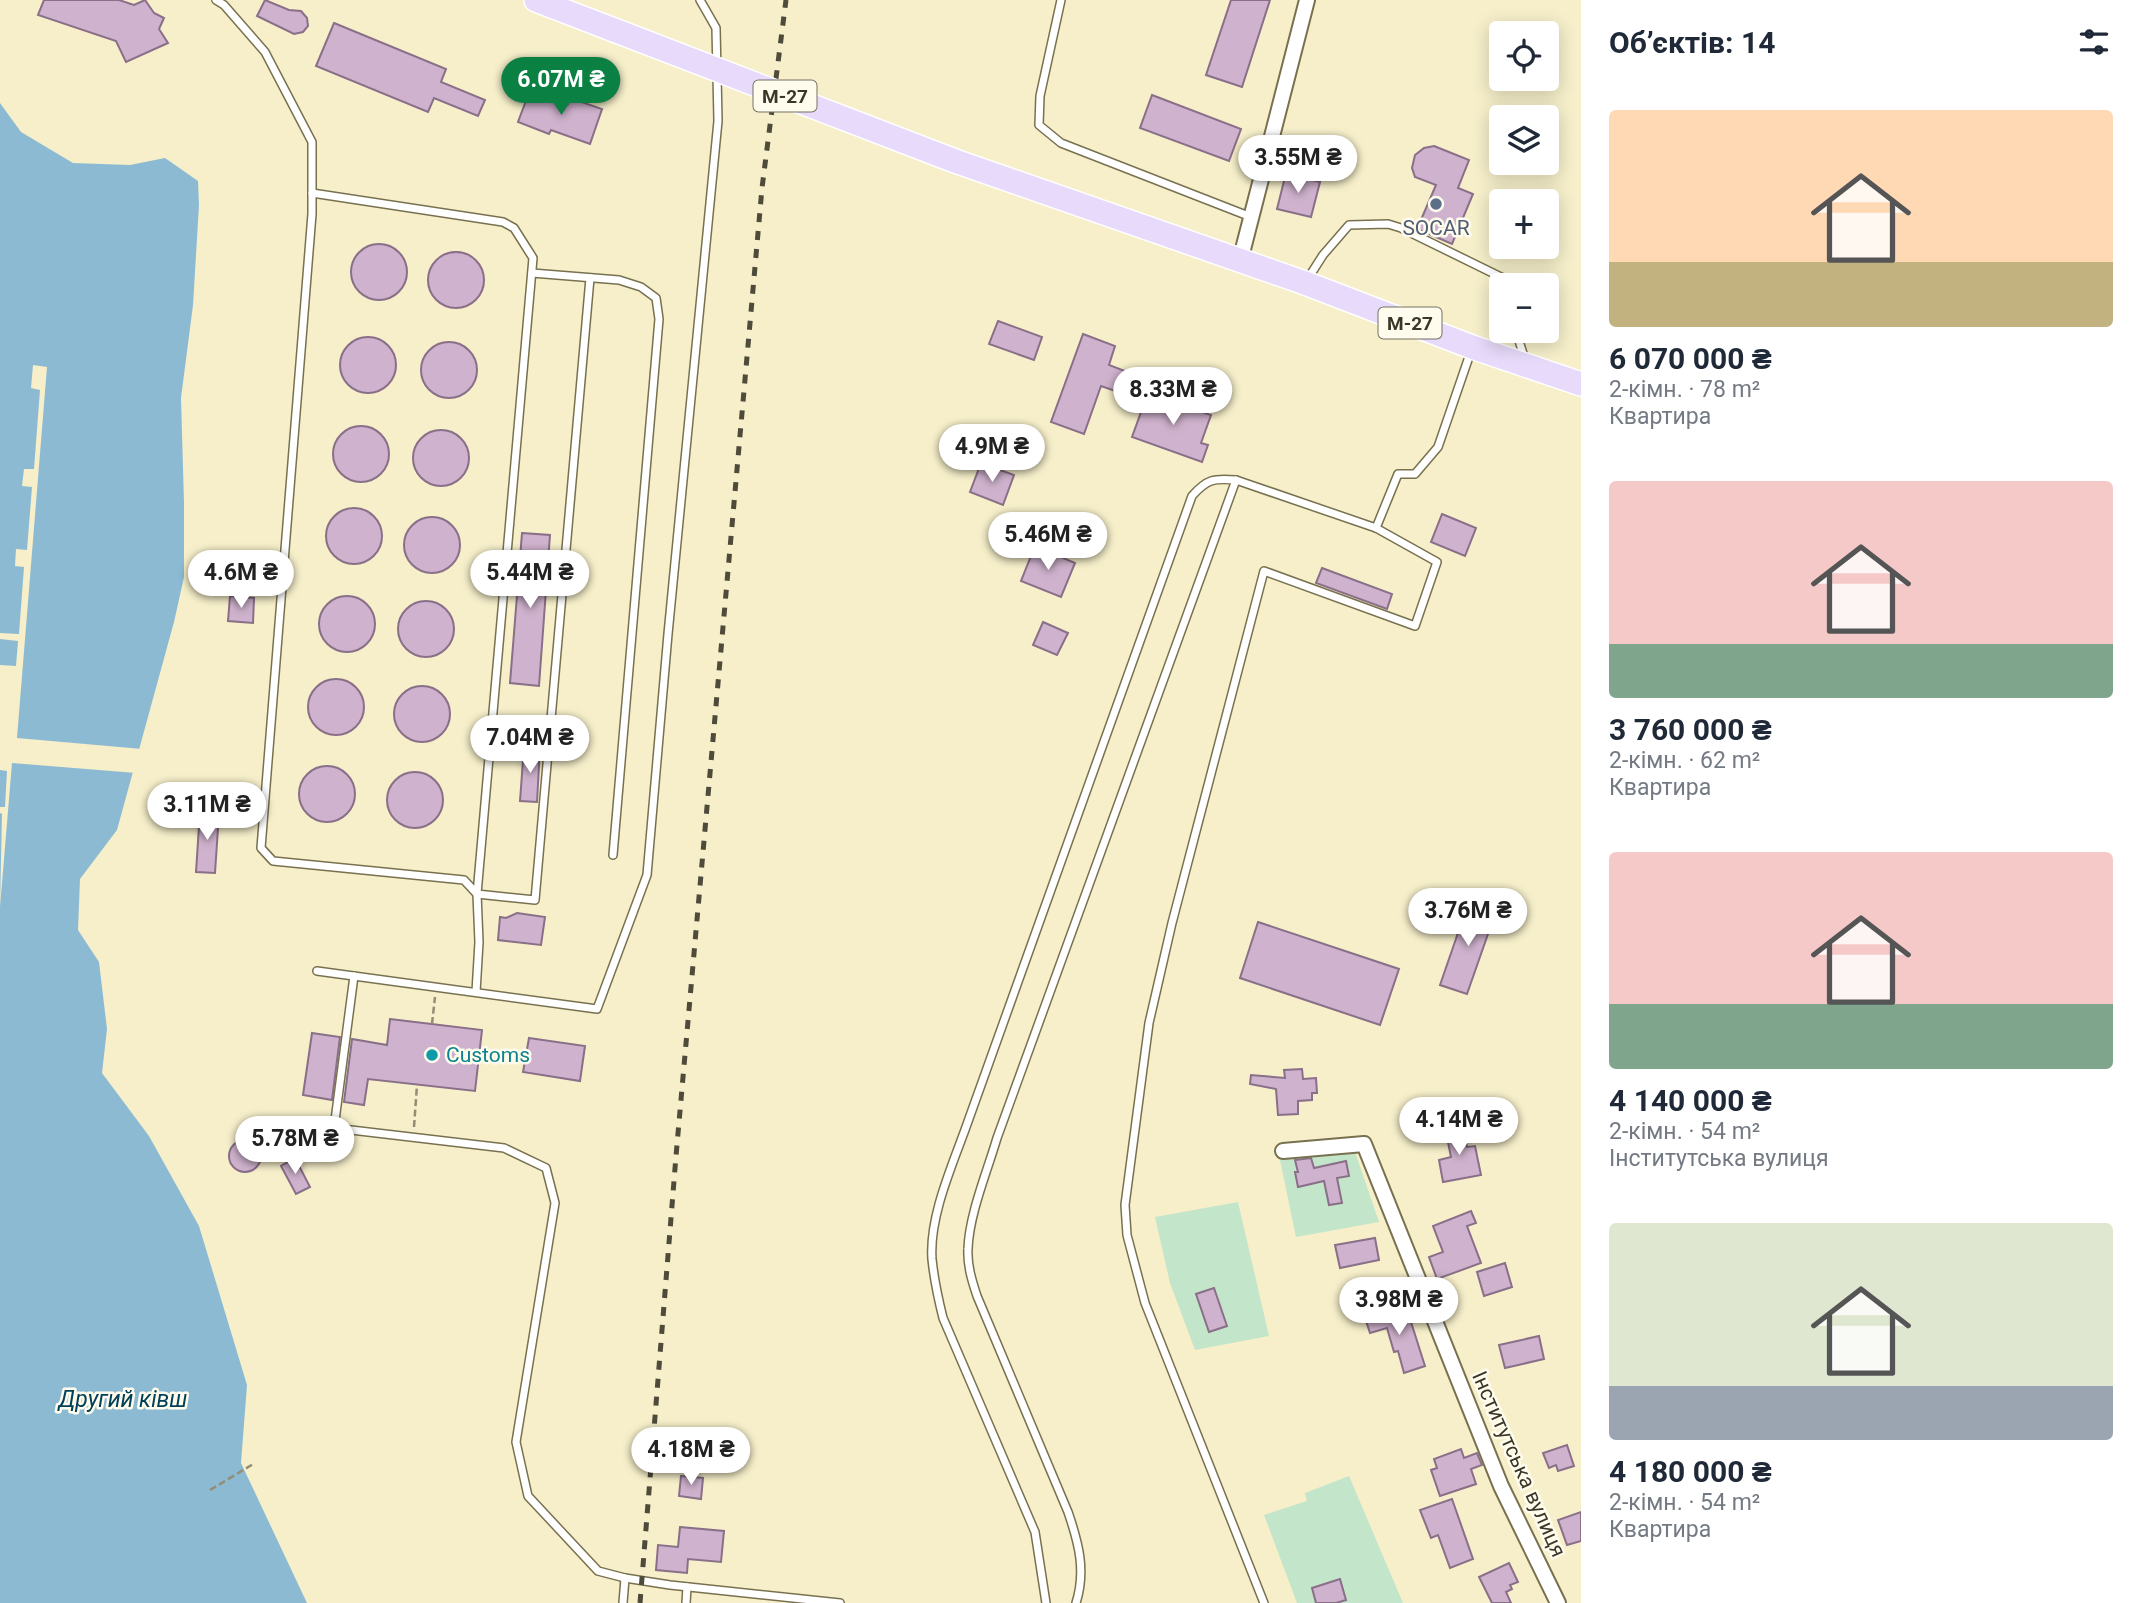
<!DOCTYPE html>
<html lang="uk">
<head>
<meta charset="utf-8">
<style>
  :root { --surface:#fff; --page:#f6f6f7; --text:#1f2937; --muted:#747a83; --accent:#0b8043 }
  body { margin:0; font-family:Roboto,sans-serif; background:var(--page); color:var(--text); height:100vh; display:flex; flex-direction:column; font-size:26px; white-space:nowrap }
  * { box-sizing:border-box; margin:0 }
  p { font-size:23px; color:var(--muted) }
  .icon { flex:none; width:38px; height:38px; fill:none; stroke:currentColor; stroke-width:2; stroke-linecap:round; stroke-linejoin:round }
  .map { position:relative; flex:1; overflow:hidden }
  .side { display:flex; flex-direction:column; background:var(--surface); width:560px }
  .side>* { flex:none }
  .controls { position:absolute; left:1489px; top:21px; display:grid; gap:14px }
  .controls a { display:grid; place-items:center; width:70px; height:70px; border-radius:7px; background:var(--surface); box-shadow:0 4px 18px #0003; font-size:35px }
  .price { position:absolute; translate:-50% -60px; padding:0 16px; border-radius:24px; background:#fff; color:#222; font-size:23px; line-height:46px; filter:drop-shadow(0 2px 4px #0008) }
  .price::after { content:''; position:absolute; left:50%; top:42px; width:21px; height:16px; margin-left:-10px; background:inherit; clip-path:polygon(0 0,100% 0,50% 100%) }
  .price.active { background:var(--accent); color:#fff }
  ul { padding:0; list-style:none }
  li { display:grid; align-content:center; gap:14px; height:371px; padding:0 28px }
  li span { display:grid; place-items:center; height:217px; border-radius:7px; color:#555 }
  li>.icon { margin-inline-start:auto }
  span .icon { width:126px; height:126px; fill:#fffc; stroke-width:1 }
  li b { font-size:30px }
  h2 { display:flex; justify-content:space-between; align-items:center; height:84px; padding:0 28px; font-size:30px }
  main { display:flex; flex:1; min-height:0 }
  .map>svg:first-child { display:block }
</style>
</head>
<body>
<main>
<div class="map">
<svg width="1581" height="1603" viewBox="0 0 1581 1603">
  <rect width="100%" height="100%" fill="#f6efca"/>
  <g fill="#c3e5ca">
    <path d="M1355,1152l24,70 -83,15 -16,-77z"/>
    <path d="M1238,1202l31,134 -74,14 -25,-67 -15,-66z"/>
    <path d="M1349,1476l54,127h-106l-33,-88 43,-14 -2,-8z"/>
  </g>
  <path fill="#8dbad3" d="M0,103l21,29 52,31 57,2 35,-7 33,23 1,24 -6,100 -12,93 3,105v74l-10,45 -57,208 -37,49 -2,51 21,32 8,67 -5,44 47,63 50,90 48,159 -6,78 66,140h-307z"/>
  <path fill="#f6efca" d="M33,365l14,2 -30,371 125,11 -6,24 -124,-10 -12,144 2,-93 -2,-1v-6h5l2,-36 -7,-1v-105l16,1 2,-25 -18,-2v-6l19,1 5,-67 -9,-1 1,-17 11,1 5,-63 -10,-1 2,-17h10l6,-79 -9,-2z"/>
  <g fill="#cfb2cd" stroke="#896f88" stroke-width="2">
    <path d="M44,0h75l15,5 11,-5 9,13 10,5 -5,11 9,14 -42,19 -10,-21 -78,-26z"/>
    <path d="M265,0l24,10 12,1 6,7 1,8 -5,6 -9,2 -37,-18z"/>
    <path d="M1231,0h39l-28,87 -36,-12z"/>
    <path d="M334,23l112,46 -5,13 44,18 -7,16 -44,-18 -6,14 -112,-46z"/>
    <path d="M530,90l38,14 2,-6 32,11 -12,35 -39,-14 -2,4 -31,-12z"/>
    <path d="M1152,95l89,34 -12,32 -89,-33z"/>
    <path d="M1434,146l35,14 -11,28 15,6 -21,50 -35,-15 19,-44 -21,-8 -3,-9 3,-13 9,-7z"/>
    <path d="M1286,173l34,9 -9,35 -34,-8z"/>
    <circle cx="379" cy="272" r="28"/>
    <circle cx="456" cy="280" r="28"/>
    <path d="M998,321l44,16 -8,23 -45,-16z"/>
    <path d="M1083,334l32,12 -6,19 29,11 -1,4 13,5 -6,16 -43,-15 -17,48 -33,-12z"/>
    <circle cx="368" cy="365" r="28"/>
    <circle cx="449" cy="370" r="28"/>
    <path d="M1148,393l63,22 -10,28 7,2 -6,17 -70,-25z"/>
    <circle cx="361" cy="454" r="28"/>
    <circle cx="441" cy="458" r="28"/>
    <path d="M981,463l33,12 -11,30 -33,-13z"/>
    <circle cx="354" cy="536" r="28"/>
    <path d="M1442,514l34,14 -11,28 -34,-14z"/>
    <circle cx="432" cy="545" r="28"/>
    <path d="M522,533l28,2 -11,151 -29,-3z"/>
    <path d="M1035,546l40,17 -14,34 -40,-16z"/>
    <path d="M1322,568l70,26 -5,15 -71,-26z"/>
    <path d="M230,596l24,2 -1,25 -25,-2z"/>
    <circle cx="347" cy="624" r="28"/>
    <circle cx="426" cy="629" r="28"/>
    <path d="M1043,622l25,11 -11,22 -24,-10z"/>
    <circle cx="336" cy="707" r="28"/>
    <circle cx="422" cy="714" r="28"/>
    <path d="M524,747l16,1 -3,54 -17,-1z"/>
    <circle cx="327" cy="794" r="28"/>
    <circle cx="415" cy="800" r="28"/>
    <path d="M200,811l19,2 -4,60 -19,-1z"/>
    <path d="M1469,901l27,10 -29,83 -27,-9z"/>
    <path d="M517,913l28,4 -4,28 -43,-5 2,-23 6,1z"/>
    <path d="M1258,922l141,47 -19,56 -140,-47z"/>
    <path d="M390,1019l92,11 -7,61 -107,-12 -4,26 -20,-3 8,-63 35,6z"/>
    <path d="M312,1033l28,4 -8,63 -29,-5z"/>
    <path d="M529,1038l56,8 -5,35 -57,-9z"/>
    <path d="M1302,1069l1,10 13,-1 1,15h-5v7l-14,1v13l-20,1 -2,-26 -26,-5 1,-9 34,3 -1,-8z"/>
    <path d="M1462,1124l5,23 8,-1 6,29 -38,7 -4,-22 12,-3 -6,-30z"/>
    <circle cx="245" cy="1156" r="16"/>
    <path d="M295,1158l15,29 -14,7 -15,-28z"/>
    <path d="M1311,1158l3,10 32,-7 3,15 -12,2 5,25 -13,2 -5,-24 -26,6 -3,-15h3l-3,-12z"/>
    <path d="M1471,1211l5,12 -9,3 14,37 -44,16 -8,-22 14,-5 -10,-26z"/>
    <path d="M1375,1238l4,22 -39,8 -5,-23z"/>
    <path d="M1505,1263l7,24 -28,9 -7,-24z"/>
    <path d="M1214,1288l13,38 -18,6 -13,-38z"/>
    <path d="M1401,1307l4,13 5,-1 15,47 -21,7 -6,-22 -4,1 -7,-24 -17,5 -5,-15z"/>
    <path d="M1539,1336l5,23 -39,9 -6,-23z"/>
    <path d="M1567,1445l7,21 -16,5 -2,-6 -7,3 -6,-15z"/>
    <path d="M1461,1449l3,9 13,-5 5,12 -11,4 5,15 -36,12 -9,-26 6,-2 -3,-9z"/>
    <path d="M681,1476l22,2 -2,21 -22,-3z"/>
    <path d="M1452,1499l21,60 -23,9 -12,-33 -7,3 -11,-28z"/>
    <path d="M1581,1512v29l-14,4 -9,-25z"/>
    <path d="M680,1527l44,4 -3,31 -33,-3 -1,14 -31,-3 2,-25 20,2z"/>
    <path d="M1509,1563l9,19 -8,3 2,4 -6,3 5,11h-19l-13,-26z"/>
    <path d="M1340,1579l6,21 -10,3h-20l-4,-15z"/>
  </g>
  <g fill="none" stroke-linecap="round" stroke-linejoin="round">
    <defs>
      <g id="lane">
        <path d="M216,0l8,5 41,47 47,90v72l-51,634 12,13 191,19 13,14 2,48 -3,50"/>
        <path d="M1061,0l-21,96 -1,29 22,18 190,74"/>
        <path d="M312,193l191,29 11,6 19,30 -56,636 58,6 55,-622"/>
        <path d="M532,273l87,7 22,7 15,11 3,21 -46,536"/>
        <path d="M1307,280l16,-25 26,-30 39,-1 13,4 106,52 1,5"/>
        <path d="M1516,331l9,29"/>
        <path d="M1376,528l22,-54h17l23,-27 33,-96"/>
        <path d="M317,971l280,38 50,-134 21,-241 50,-513 -2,-93 -16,-28"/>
        <path d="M354,976l-20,152 170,20 42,20 9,35 -39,239 12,54 70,75 27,7 45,7 170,18"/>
        <path d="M623,1603l2,-25"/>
        <path d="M686,1603l1,-16"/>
        <path d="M1046,1603l-11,-71 -92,-214c-5,-20 -9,-39 -11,-59 -3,-42 20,-93 34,-132l226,-631c15,-17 22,-18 44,-16l140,48 61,34 -22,64 -151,-55 -92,352 -23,100 -24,182 2,30 18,68 119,300"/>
        <path d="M1076,1603c10,-32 3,-59 -8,-91l-91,-216c-5,-15 -10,-31 -9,-47 1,-34 19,-77 29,-111l239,-658"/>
      </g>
      <g id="street">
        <path d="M1240,261l67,-261"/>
        <path d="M1283,1151l81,-7 137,342 57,117"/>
      </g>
      <g id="primary">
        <path d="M536,0l78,30"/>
        <path d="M955,161l350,122 167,64 109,37"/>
      </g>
    </defs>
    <use href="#lane" stroke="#787150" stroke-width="10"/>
    <use href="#street" stroke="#787150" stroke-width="18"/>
    <use href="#primary" stroke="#fff" stroke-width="26"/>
    <g stroke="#928d74" stroke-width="2.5" stroke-dasharray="7 3.5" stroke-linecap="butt">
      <path d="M432,1024l3,-27"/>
      <path d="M414,1127l3,-42"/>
      <path d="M210,1490l45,-27"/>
    </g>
    <use href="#lane" stroke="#fff" stroke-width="7"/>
    <use href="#street" stroke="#fff" stroke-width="14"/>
    <use href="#primary" stroke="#e7dafa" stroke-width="23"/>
    <path stroke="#4e4b3a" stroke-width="5" stroke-dasharray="9 9" stroke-linecap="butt" d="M640,1603l36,-447 86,-968 24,-188"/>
    <defs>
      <path id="primary-bridge" d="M614,30l341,131"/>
    </defs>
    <use href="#primary-bridge" stroke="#fff" stroke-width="26" stroke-linecap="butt"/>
    <use href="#primary-bridge" stroke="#e7dafa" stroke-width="23"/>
  </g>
  <circle fill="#5c6f8a" stroke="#fffced" stroke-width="2.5" cx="1436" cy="204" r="7"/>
  <circle fill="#0f9aa8" stroke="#fffced" stroke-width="2.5" cx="432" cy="1055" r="7"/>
  <g text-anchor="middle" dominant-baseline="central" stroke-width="5" stroke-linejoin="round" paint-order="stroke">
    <g fill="#fffced" stroke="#757264" stroke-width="2">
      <rect x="753.5" y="80.5" width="63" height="31" rx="5"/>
      <rect x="1378.5" y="307.5" width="63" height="31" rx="5"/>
    </g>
    <g font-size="19" font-weight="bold" fill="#3a3729">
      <text x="785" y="96">М-27</text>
      <text x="1410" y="323">М-27</text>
    </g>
    <g font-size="21" fill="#4e5e75" stroke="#fffced">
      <text x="1436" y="228">SOCAR</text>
    </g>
    <g font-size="21" fill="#0d838f" stroke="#fffced" text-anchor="start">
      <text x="446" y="1055">Customs</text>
    </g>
    <g font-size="21" fill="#3a3729" stroke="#fffced">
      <text transform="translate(1519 1464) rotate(66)">Інститутська вулиця</text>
    </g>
    <g font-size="23" font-style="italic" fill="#004059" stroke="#fffced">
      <text x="123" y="1399">Другий ківш</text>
    </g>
  </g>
</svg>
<div class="controls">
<a><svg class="icon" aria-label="locate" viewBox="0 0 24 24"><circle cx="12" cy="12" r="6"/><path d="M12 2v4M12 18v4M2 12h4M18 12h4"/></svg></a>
<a><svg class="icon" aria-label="layers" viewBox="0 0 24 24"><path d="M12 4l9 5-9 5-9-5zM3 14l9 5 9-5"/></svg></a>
<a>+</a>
<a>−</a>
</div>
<b class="price active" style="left:561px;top:117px">6.07M ₴</b>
<b class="price" style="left:1298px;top:195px">3.55M ₴</b>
<b class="price" style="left:1173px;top:427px">8.33M ₴</b>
<b class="price" style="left:992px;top:484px">4.9M ₴</b>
<b class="price" style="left:1048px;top:572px">5.46M ₴</b>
<b class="price" style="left:241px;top:610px">4.6M ₴</b>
<b class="price" style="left:530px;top:610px">5.44M ₴</b>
<b class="price" style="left:530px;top:775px">7.04M ₴</b>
<b class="price" style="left:207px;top:842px">3.11M ₴</b>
<b class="price" style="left:1468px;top:948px">3.76M ₴</b>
<b class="price" style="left:1459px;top:1157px">4.14M ₴</b>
<b class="price" style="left:295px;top:1176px">5.78M ₴</b>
<b class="price" style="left:1399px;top:1337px">3.98M ₴</b>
<b class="price" style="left:691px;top:1487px">4.18M ₴</b>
</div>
<section class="side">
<h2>Об’єктів: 14<svg class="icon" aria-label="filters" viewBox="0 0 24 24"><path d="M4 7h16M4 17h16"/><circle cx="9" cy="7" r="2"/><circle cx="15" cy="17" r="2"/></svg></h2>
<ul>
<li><span style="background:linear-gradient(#ffd9b3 70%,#c2b280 0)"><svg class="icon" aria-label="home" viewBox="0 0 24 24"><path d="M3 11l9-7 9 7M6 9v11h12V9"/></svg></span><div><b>6 070 000 ₴</b><p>2-кімн. · 78 m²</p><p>Квартира</p></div></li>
<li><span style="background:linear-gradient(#f6c9c9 75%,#7fa58c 0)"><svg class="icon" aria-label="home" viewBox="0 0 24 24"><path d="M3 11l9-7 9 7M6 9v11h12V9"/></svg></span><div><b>3 760 000 ₴</b><p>2-кімн. · 62 m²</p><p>Квартира</p></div></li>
<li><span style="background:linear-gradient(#f6c9c9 70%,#7fa58c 0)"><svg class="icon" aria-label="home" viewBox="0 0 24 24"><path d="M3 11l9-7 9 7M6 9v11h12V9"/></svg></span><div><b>4 140 000 ₴</b><p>2-кімн. · 54 m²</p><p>Інститутська вулиця</p></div></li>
<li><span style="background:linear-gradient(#dfe7d0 75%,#9aa5b1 0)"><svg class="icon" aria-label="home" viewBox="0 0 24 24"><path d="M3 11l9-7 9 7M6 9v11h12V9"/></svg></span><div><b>4 180 000 ₴</b><p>2-кімн. · 54 m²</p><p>Квартира</p></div></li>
</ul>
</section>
</main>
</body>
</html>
